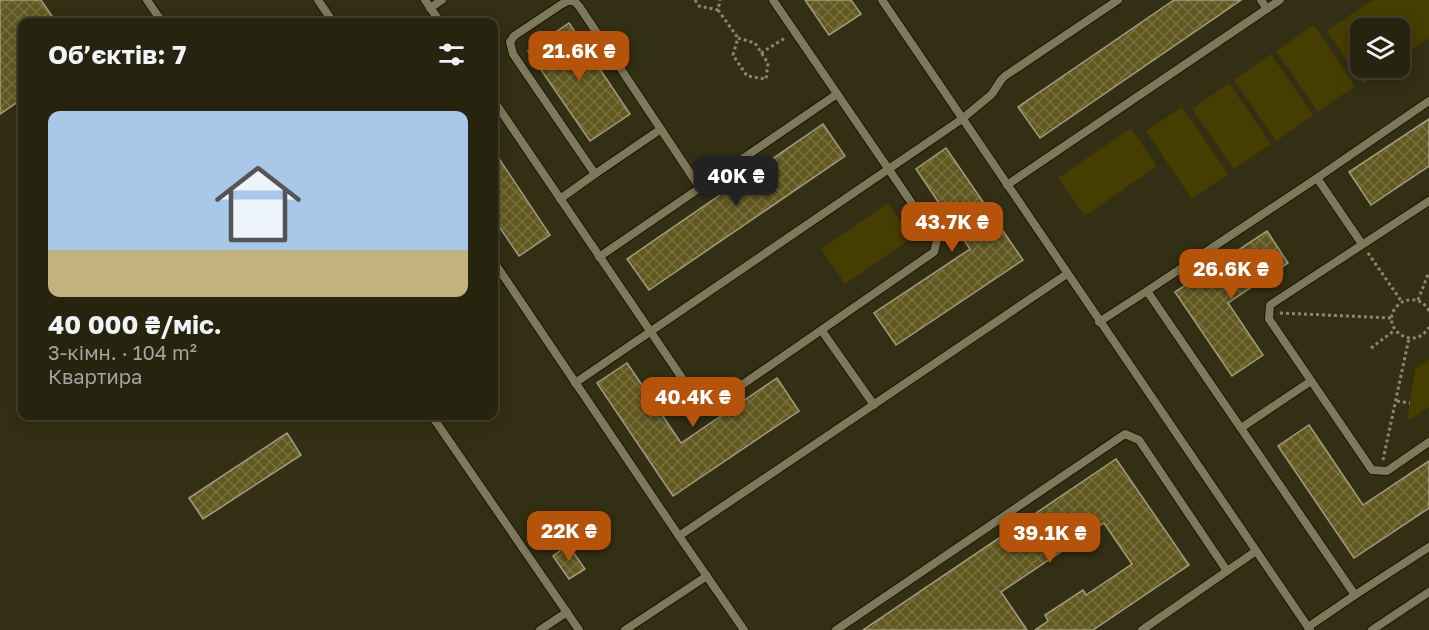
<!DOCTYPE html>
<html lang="uk">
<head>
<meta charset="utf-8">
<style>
  :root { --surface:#26230f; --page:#2e2b18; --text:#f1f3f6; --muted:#a4a49e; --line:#42402f; --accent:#b45309 }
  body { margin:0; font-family:"Golos Text",sans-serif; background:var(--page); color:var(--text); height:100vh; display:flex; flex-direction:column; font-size:22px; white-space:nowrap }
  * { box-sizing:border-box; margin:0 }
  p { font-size:20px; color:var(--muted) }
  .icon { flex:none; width:33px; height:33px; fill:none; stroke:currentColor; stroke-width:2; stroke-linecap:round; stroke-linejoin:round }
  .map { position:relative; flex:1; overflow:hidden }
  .drawer { position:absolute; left:18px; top:18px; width:480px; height:402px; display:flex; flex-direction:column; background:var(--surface); border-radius:12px; box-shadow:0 3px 15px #0003,0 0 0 2px var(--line) }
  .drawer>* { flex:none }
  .fabs { position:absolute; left:1350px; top:18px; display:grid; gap:12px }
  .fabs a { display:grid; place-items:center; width:60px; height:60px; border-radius:12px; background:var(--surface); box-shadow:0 3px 15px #0003,0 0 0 2px var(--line); font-size:30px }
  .price { position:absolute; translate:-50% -51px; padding:0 14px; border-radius:12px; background:var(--accent); color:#fff; font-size:20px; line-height:39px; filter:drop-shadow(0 2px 3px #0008) }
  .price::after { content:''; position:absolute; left:50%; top:36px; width:18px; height:14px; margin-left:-9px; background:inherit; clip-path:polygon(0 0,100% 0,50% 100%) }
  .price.on { background:#222; color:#fff }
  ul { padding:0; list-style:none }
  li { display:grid; align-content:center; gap:12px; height:318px; padding:0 30px }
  li span { display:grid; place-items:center; height:186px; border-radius:12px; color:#555 }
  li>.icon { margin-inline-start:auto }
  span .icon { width:108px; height:108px; fill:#fffc; stroke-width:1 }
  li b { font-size:26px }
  h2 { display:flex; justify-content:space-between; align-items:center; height:72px; padding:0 30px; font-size:26px }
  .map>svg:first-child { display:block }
</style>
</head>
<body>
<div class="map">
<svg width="1429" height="630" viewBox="0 0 1429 630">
  <defs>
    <pattern id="building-cross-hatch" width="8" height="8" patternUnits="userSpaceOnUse" patternTransform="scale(1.5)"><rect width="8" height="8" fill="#625921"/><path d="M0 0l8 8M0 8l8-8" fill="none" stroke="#797141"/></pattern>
  </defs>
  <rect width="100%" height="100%" fill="#332f14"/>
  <g fill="#463d01">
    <path d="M1372,0h57v38l-29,20v-30h-40v40h25l-22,15 -36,-52z"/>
    <path d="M1314,25l41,61 -37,26 -42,-61z"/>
    <path d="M1271,54l42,61 -37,26 -42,-61z"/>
    <path d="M1229,83l42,61 -37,25 -42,-60z"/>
    <path d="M1182,107l46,67 -36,25 -46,-68z"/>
    <path d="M1131,128l26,38 -72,50 -27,-38z"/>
    <path d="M888,203l24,35 -67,46 -24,-35z"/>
    <path d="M1429,359v48l-22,14 8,-52z"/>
  </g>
  <g fill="url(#building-cross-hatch)" stroke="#a29d7f" stroke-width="1.5">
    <path d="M0,0h41l15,22h-34v77l-22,15z"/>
    <path d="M805,0h46l10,14 -32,21z"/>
    <path d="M1174,0h67l-201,138 -22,-31z"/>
    <path d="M569,23l61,91 -40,27 -62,-90z"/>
    <path d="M1429,119v47l-58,39 -22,-33z"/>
    <path d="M823,124l22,32 -196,134 -22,-31z"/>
    <path d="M946,148l77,112 -127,85 -22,-32 96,-64 -54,-80z"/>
    <path d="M494,151l56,84 -31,21 -25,-37z"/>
    <path d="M1267,231l21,32 -60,40 35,52 -31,21 -57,-84z"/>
    <path d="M627,363l54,80 96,-65 22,33 -126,85 -76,-113z"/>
    <path d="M1309,425l54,80 66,-44v47l-75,50 -76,-112z"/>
    <path d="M287,433l14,22 -98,64 -14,-21z"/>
    <path d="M1116,459l73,106 -96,65h-58l13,-9 -3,-6 38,-25 3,5 46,-31 -28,-41 -103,69 26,38h-164z"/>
    <path d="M568,545l17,24 -16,10 -16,-23z"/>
  </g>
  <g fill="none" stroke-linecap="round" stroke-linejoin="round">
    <defs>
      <g id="lane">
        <path d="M147,0l15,22"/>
        <path d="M318,0l15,22"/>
        <path d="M425,0l15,22"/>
        <path d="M882,0l428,630"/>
        <path d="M1261,0l6,9"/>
        <path d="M430,8l12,-8"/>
        <path d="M494,101l207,305 12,-1 221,-153 3,-12 -164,-240"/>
        <path d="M1429,101l-112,77 -170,113 208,304 74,-48"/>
        <path d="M595,174l66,-45"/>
        <path d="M1317,178l45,66"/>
        <path d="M1007,185l273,-185"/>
        <path d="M560,199l35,-25 -82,-120 -3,-12 4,-6 48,-32 6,-3h6l5,5 121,182"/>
        <path d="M1429,201l-159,104 -1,14 103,151 15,1 42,-29"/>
        <path d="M599,257l238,-163"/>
        <path d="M494,262l185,274 65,94"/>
        <path d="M1099,322l48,-31"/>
        <path d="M822,331l52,74"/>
        <path d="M575,383l387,-264 30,-25 9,-14 4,-4 113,-76"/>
        <path d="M432,416l147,214"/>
        <path d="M1241,428l70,-47"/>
        <path d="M679,536l388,-262"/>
        <path d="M1308,627l47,-32"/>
        <path d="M540,630l27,-18"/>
        <path d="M625,630l82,-54"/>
        <path d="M836,630l289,-196 14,6 88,131"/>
        <path d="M1142,630l114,-79"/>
        <path d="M1372,630l57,-38"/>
      </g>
    </defs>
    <use href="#lane" stroke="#1b1600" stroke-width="10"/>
    <g stroke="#8a8771" stroke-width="3" stroke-dasharray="3 3" stroke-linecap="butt">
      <path d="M695,0l4,6 19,4 2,-10"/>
      <path d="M718,10l20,28"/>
      <path d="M738,38l17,5 13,20 -2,16 -19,-3 -14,-21z"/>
      <path d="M761,53l24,-15"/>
      <path d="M1368,253l34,49"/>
      <path d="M1418,300l11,-28"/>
      <path d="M1429,311c-4,-7 -10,-12 -19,-11 -5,0 -9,2 -13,6 -19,20 16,48 32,21"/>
      <path d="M1280,313l112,5"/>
      <path d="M1371,348l24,-18"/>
      <path d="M1397,401l13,2"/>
      <path d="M1383,460l26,-122"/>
    </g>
    <use href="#lane" stroke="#7e795c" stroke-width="8"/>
  </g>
</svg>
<div class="fabs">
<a><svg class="icon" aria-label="layers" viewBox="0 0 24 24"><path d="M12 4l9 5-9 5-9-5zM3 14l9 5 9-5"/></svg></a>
</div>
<b class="price" style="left:579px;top:82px">21.6K ₴</b>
<b class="price on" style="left:736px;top:207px">40K ₴</b>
<b class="price" style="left:952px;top:253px">43.7K ₴</b>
<b class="price" style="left:1231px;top:300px">26.6K ₴</b>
<b class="price" style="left:693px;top:428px">40.4K ₴</b>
<b class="price" style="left:569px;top:562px">22K ₴</b>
<b class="price" style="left:1050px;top:564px">39.1K ₴</b>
<section class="drawer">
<h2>Об’єктів: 7<svg class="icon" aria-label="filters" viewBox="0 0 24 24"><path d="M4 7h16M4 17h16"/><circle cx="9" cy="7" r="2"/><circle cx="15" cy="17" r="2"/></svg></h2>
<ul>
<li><span style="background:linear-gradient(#a9c7e8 75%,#c2b280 0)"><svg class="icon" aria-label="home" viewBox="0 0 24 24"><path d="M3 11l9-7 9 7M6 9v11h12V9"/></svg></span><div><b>40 000 ₴/міс.</b><p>3-кімн. · 104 m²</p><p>Квартира</p></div></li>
</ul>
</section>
</div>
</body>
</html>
